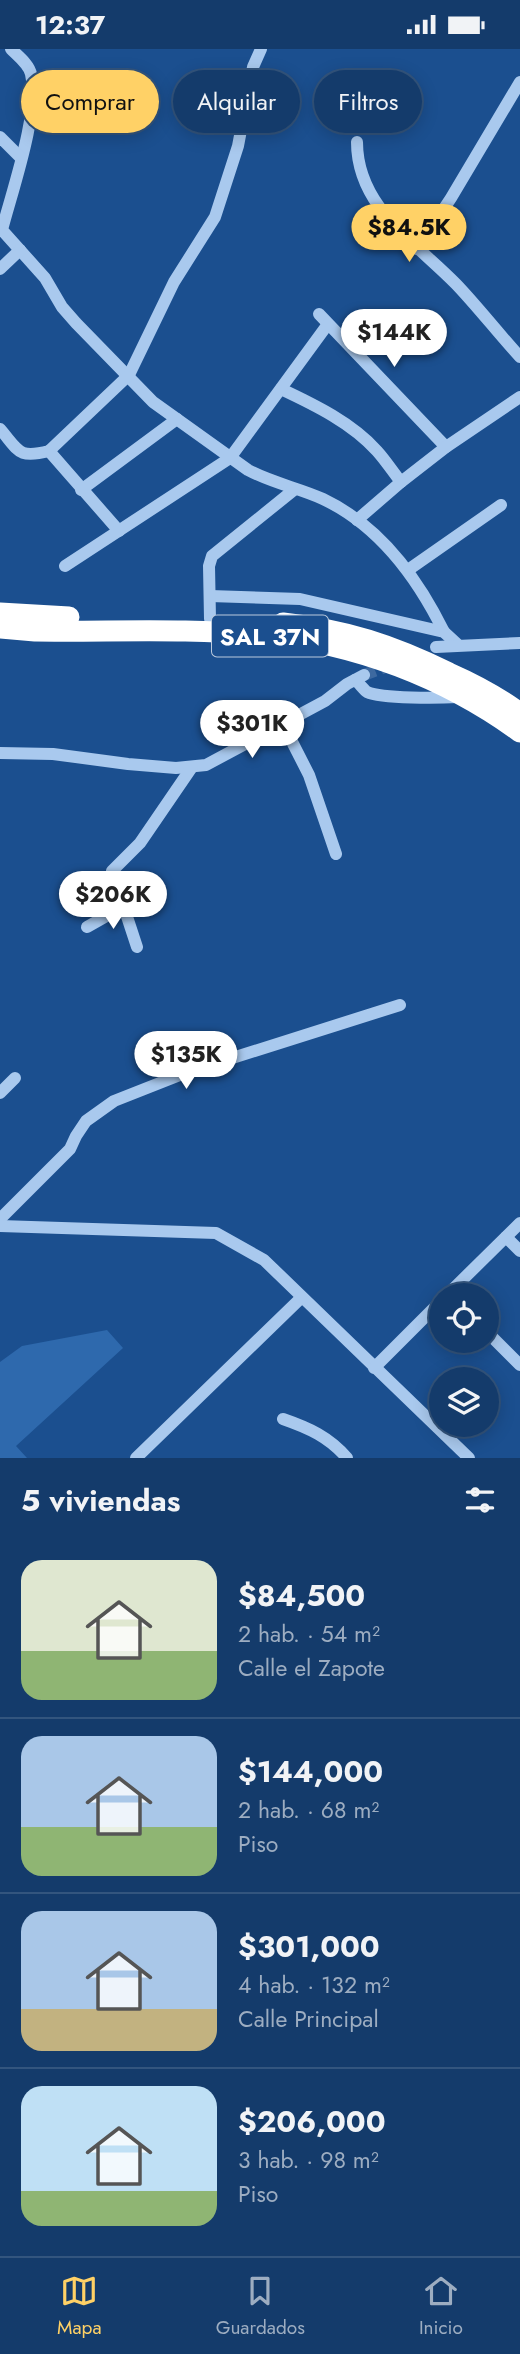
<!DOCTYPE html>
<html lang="es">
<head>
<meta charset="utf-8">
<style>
  :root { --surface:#143b6b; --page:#214673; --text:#f1f3f6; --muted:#9dadc1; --line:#33557e; --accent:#ffd166 }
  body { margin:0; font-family:Jost,sans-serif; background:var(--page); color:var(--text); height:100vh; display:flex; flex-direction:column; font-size:26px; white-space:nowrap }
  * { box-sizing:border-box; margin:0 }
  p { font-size:23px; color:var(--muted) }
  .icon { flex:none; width:38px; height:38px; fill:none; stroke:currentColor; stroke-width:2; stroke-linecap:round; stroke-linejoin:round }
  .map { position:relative; height:1409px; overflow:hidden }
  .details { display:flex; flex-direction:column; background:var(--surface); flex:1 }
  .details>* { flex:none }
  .banner { position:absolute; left:21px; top:21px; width:480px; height:63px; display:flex; gap:14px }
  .controls { position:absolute; left:429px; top:1234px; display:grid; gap:14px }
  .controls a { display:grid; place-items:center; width:70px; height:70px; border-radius:50%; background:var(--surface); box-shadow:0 4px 18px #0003,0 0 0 2px var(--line); font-size:35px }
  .price { position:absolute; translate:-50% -60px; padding:0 16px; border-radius:24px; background:#fff; color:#222; font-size:23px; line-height:46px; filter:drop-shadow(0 2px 4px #0008) }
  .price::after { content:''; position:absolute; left:50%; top:42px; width:21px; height:16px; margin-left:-10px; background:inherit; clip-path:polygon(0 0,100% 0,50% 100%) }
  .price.active { background:var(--accent); color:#111 }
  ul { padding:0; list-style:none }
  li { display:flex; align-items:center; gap:21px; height:175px; padding:0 21px }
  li+li { border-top:2px solid var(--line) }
  li span { display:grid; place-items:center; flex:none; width:196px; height:140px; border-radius:21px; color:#555 }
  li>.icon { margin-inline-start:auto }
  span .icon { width:84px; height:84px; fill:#fffc; stroke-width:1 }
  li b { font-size:30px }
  h2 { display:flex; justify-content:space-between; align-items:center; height:84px; padding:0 21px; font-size:30px }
  .pill { padding:0 24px; border-radius:32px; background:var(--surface); box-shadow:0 4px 18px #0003,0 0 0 2px var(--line); font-size:24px; line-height:63px }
  .pill.active { background:var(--accent); color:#111 }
  .status { display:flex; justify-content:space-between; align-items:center; height:49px; padding:0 35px; background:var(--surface); direction:ltr }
  .status svg { height:19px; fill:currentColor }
  .tabs { display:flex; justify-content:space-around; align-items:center; height:98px; border-top:2px solid var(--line); background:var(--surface); font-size:19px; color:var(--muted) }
  .tabs a { display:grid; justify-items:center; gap:4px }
  .tabs .active { color:var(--accent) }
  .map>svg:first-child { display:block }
</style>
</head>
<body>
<div class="status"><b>12:37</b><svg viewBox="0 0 49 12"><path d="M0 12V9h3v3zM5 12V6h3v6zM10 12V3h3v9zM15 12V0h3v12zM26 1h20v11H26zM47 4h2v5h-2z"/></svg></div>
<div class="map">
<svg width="520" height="1409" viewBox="0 0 520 1409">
  <rect width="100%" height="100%" fill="#1b4f8f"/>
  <path fill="#2e69ad" d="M107,1281l16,18 -107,98 11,12h-27v-96l22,-16z"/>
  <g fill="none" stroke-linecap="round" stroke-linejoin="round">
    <path stroke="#3d69a0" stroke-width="12" stroke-dasharray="12 6" stroke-linecap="butt" d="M364,626l29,-11"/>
    <g stroke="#a9c9ee" stroke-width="12">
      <path d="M11,0c7,7 18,15 20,25 9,38 -19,117 -29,156l43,48 17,29 14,16 77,79 95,68c24,13 51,18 75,29 57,27 94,78 121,133"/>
      <path d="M0,88l21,21"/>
      <path d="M357,93c0,65 58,100 99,142 22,23 42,49 64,73"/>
      <path d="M417,200l34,-51 69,-116"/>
      <path d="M0,220l20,-19"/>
      <path d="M319,265l127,133"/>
      <path d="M281,340c34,16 71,34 96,62 9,10 16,21 24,31"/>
      <path d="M0,380c19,22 18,30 49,22l80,-76 45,-93 41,-65 23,-71 15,-79 8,-18"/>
      <path d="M49,402l70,80"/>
      <path d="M81,441l96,-71"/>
      <path d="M357,471l44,-38 45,-35 74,-50"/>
      <path d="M65,517l165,-108 98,-134"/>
      <path d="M408,521l93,-65"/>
      <path d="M210,547l90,3 144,33 13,12"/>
      <path d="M210,570l-1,-53 3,-10 83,-67"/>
      <path d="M436,598l84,-4"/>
      <path d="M355,631c4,3 8,9 12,12 15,7 73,6 91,5"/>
      <path d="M283,675l26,51 27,79"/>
      <path d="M0,704l53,1 75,10 48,4 30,-3 119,-64 22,-17 17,-9"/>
      <path d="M87,878l37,-21"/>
      <path d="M137,898l-25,-76 28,-28 52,-76"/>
      <path d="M0,1044l15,-15"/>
      <path d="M0,1170l70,-70 6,-13 10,-15 28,-20 71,-28 215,-68"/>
      <path d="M0,1177l216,7 48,27 205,198"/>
      <path d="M506,1188l14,14"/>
      <path d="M447,1246l73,-72"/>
      <path d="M486,1282l34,34"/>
      <path d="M374,1319l67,-67"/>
      <path d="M283,1370c26,9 46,18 64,39"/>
      <path d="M136,1409l165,-160"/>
    </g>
    <g stroke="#fff" stroke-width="21">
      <path d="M0,564l69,4"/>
      <path d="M283,574c63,7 109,22 166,50 25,11 49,24 71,40"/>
      <path d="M0,579l35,3c76,1 153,-3 229,4 91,8 182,43 256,97"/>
    </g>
  </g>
  <g text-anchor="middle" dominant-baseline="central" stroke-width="6" stroke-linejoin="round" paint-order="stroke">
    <rect fill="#1b4f8f" stroke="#bbcadd" stroke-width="2" x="212" y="566.5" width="116" height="41" rx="5"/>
    <g font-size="24" font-weight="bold" fill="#fff">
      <text x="270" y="587">SAL 37N</text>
    </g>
  </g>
</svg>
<div class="controls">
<a><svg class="icon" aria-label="locate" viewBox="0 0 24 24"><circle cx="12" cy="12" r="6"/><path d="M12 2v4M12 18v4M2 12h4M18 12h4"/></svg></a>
<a><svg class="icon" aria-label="layers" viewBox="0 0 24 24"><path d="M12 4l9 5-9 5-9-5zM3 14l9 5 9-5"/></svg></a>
</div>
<b class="price active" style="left:409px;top:215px">$84.5K</b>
<b class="price" style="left:394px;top:320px">$144K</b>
<b class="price" style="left:252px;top:711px">$301K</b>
<b class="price" style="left:113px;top:882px">$206K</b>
<b class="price" style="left:186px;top:1042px">$135K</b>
<div class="banner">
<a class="pill active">Comprar</a>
<a class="pill">Alquilar</a>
<a class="pill">Filtros</a>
</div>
</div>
<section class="details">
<h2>5 viviendas<svg class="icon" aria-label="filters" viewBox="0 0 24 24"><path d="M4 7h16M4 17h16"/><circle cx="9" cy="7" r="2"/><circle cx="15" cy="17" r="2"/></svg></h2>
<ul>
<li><span style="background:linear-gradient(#dfe7d0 65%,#8fb573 0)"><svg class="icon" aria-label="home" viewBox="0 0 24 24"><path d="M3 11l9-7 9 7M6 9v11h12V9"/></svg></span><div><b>$84,500</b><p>2 hab. · 54 m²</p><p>Calle el Zapote</p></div></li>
<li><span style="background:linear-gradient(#a9c7e8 65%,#8fb573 0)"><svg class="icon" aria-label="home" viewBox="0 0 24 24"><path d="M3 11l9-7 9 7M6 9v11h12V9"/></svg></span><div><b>$144,000</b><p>2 hab. · 68 m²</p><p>Piso</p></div></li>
<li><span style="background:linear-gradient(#a9c7e8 70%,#c2b280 0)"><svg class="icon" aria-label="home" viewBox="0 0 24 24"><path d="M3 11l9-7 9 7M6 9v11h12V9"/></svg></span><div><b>$301,000</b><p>4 hab. · 132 m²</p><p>Calle Principal</p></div></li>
<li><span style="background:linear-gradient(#bfe0f5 75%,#8fb573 0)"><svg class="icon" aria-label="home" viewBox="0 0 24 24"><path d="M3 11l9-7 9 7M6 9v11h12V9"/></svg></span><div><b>$206,000</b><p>3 hab. · 98 m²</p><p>Piso</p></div></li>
</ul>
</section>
<nav class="tabs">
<a class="active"><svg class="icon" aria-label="map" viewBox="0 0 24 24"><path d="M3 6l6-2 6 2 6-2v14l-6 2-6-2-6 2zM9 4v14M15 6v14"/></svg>Mapa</a>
<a><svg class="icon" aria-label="saved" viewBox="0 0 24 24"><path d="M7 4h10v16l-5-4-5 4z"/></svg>Guardados</a>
<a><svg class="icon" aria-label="home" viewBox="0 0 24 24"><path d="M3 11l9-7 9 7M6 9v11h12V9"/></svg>Inicio</a>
</nav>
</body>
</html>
